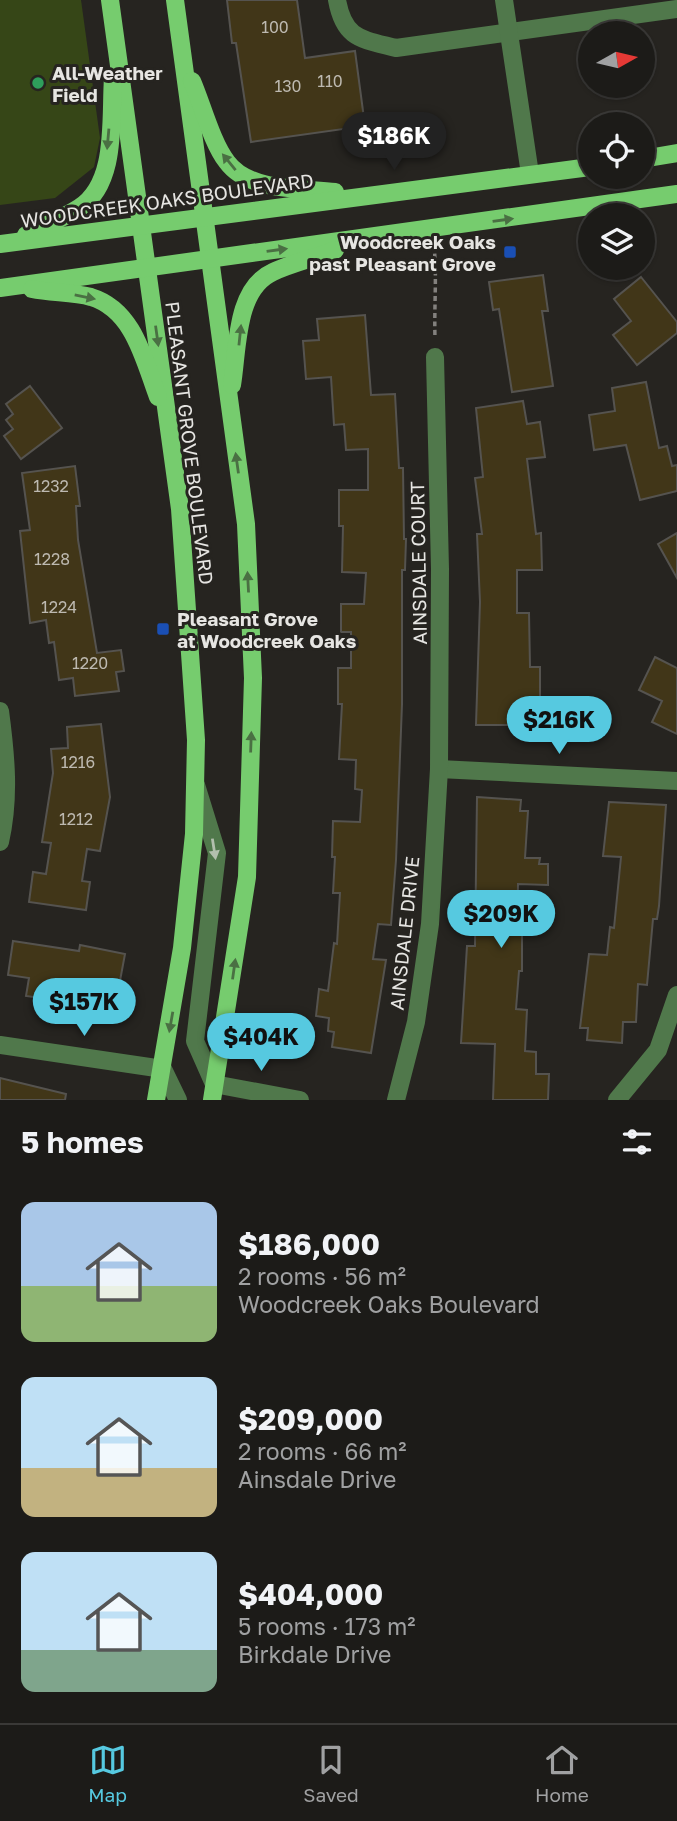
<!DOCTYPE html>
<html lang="en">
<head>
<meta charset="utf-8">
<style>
  :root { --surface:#1c1b18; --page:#292825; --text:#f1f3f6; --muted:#a0a1a2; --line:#3a3937; --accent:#56c9e0 }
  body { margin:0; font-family:"Golos Text",sans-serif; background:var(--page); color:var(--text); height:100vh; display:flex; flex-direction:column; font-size:26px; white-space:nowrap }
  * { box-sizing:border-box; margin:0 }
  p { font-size:23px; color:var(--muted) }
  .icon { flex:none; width:38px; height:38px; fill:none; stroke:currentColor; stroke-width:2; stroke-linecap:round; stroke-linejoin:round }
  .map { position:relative; height:1100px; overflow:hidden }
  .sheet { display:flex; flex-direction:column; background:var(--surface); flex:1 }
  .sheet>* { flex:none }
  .needle { width:46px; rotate:82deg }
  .tools { position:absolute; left:578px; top:21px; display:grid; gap:14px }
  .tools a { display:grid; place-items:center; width:77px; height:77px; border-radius:50%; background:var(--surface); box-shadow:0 2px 5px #0004,0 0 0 2px var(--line); font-size:35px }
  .price { position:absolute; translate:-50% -60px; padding:0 16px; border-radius:24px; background:var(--accent); color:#111; font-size:23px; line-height:46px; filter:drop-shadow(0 2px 4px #0008) }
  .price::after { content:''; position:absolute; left:50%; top:42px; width:21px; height:16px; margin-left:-10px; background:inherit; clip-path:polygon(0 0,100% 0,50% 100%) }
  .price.active { background:#222; color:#fff }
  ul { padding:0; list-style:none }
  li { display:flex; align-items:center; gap:21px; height:175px; padding:0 21px }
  li span { display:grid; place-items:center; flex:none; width:196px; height:140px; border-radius:14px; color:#555 }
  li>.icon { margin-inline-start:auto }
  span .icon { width:84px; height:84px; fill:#fffc; stroke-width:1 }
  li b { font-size:30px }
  h2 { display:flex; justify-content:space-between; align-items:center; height:84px; padding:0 21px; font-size:30px }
  .tab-bar { display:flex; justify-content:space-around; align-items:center; height:98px; border-top:2px solid var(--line); background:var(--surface); font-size:19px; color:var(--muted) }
  .tab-bar a { display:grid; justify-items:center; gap:4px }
  .tab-bar .active { color:var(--accent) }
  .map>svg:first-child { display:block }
</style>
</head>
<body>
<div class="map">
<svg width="677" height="1100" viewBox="0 0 677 1100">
  <rect width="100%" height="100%" fill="#262420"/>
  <path fill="#364617" d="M0,0h81l19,138 -6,29 -39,31 -55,7z"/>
  <g fill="#413618" stroke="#55534f" stroke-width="2">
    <path d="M227,0h70l8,58 50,-7 10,75 -114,16 -15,-99h-4z"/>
    <path d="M543,275l5,36h-6l11,75 -41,6 -13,-83 -6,1 -4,-28z"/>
    <path d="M641,277l36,45v11l-40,32 -24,-30 18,-14 -17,-22z"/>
    <path d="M365,315l6,80 24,-1 4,74h4l1,71h2l-1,31h-3v134l-6,156 -5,65 -13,-1 -5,35 13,1 -15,93 -39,-6 2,-15 -6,-1 1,-13 -13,-2 3,-27 9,2 6,-48 3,1 3,-51h-7l2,-36h-3l1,-36 27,1 2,-32 -7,-1 1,-29 -17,-1 3,-55h-4v-36h13v-36h-10v-28h23l2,-31 -24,-1 1,-46h-4v-36h29v-41l-22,1 -2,-26 -10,1 -3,-48 -25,2 -3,-38 16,-1 -2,-21z"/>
    <path d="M646,382l13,66 8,-2 5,20 5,-1v26l-37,9 -14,-55 -32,5 -5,-35 26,-4 -3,-23z"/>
    <path d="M30,386l32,42 -41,31 -17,-23 9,-7 -7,-9 7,-6 -7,-10z"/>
    <path d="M523,401l4,23 13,-2 5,35 -18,2 9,75 5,-1 1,37h-25v43h12l1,54h10v36l-27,1 1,21h-38l4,-123 -3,-68h5l-7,-56 8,-1 -7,-69z"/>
    <path d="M75,466l5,40h-4l2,34 19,113 24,-3 3,21 -8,1 3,19 -44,5 -2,-18 -14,2 -5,-38 -5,1 -3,-23 -16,3 -10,-92 10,-1 -8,-57z"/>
    <path d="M677,533v45l-19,-34z"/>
    <path d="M655,657l22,11v66l-25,-12 10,-21 -23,-11z"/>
    <path d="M101,724l9,73 -10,54 -13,-2 -5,32 8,1 -4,28 -57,-8 4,-30 13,2 5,-31 -9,-1 11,-69 -2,-24 17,-1 -1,-21z"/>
    <path d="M477,797l44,3 -1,11h8l-3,47h15l-1,6h9v21l-30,-1 -1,51h5v36h-3l-3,38 11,1 -2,41 11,1v22h13l-1,26h-55l2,-56 -34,-1 6,-97h8z"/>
    <path d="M609,802l57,3 -7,101 -2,13h-4l-6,66 -9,-1 -2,38h-13l-1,21 -35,-3 1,-12h-8l9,-74 18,1 3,-28 4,1 7,-71 -18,-1z"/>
    <path d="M13,941l66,10 1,-6 45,9 -9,48 -59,-11 -1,9 -30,-4 3,-18 -21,-3z"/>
    <path d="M0,1078l66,16 -1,6h-65z"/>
  </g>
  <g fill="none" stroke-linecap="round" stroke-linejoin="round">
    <g stroke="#83817e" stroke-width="3.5" stroke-dasharray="5 3.5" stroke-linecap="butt">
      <path d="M115,199l1,8"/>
      <path d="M434,245c3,32 0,61 1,93"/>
    </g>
    <g stroke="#50784b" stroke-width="18">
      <path d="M337,0c7,39 24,39 59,48l281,-39"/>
      <path d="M504,0l26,174"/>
      <path d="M0,711c6,45 10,87 0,131"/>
      <path d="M439,769l238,12"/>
      <path d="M196,785l21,68 -22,188 19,43 86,16"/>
      <path d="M0,1045l163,24 15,31"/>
      <path d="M396,1100l20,-78 14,-98 9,-155 1,-200 -5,-212"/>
      <path d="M617,1100l41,-50 19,-55"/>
    </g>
    <g stroke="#76cc6e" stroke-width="18">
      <path d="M110,0l70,509 16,231 -2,94 -12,114 -26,152"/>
      <path d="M175,0l71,524 7,154 -6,199 -35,223"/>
      <path d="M192,81c10,23 20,62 35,81 22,30 75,26 108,30"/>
      <path d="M642,159l35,-6"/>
      <path d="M26,235c18,-9 37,-17 53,-27 39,-25 31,-89 34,-130"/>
      <path d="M0,244l590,-77"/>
      <path d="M0,288l677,-94"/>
      <path d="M32,289c19,4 41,3 59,8 43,13 53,63 67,100"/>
      <path d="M232,385c6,-36 3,-96 41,-113 19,-9 42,-14 62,-22"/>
    </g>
  </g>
  <defs><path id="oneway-solid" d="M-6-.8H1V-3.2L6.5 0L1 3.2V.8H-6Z" transform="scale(1.75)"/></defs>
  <g fill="#4a7043">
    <use href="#oneway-solid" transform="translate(108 139) rotate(95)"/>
    <use href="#oneway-solid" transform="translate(229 162) rotate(-129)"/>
    <use href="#oneway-solid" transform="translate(503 220) rotate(-8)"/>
    <use href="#oneway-solid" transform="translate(277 250) rotate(-8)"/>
    <use href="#oneway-solid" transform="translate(85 297) rotate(11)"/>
    <use href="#oneway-solid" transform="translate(240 335) rotate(-84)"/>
    <use href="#oneway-solid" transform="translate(157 336) rotate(82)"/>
    <use href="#oneway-solid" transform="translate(237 463) rotate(-98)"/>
    <use href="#oneway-solid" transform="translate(248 582) rotate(-93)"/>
    <use href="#oneway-solid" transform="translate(251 742) rotate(-88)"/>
    <use href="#oneway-solid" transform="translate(234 969) rotate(-82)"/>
    <use href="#oneway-solid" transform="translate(171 1022) rotate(100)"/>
  </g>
  <use fill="#b2bfad" href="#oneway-solid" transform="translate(214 849) rotate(81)"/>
  <circle fill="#2e9e5b" stroke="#262420" stroke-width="2.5" cx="38" cy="83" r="7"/>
  <g fill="#1a4fb4" stroke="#262420" stroke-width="2.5">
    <rect x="503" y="245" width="14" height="14" rx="3.5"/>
    <rect x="156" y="622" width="14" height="14" rx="3.5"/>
  </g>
  <g text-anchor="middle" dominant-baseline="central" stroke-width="6" stroke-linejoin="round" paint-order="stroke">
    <g font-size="16" fill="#bdb9b0">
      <text x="275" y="27">100</text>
      <text x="330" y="81">110</text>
      <text x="288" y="86">130</text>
      <text x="51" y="486">1232</text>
      <text x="52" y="559">1228</text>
      <text x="59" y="607">1224</text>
      <text x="90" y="663">1220</text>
      <text x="78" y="762">1216</text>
      <text x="76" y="819">1212</text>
    </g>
    <g font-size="19" font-weight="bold" fill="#e6e5e2" stroke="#262420" text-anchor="start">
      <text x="52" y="72">All-Weather<tspan x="52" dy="22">Field</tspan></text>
      <text x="496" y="241" text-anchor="end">Woodcreek Oaks<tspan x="496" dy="22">past Pleasant Grove</tspan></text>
      <text x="177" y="618">Pleasant Grove<tspan x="177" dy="22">at Woodcreek Oaks</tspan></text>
    </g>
    <g font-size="19" fill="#e6e5e2" stroke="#262420">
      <text transform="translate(167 200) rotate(-8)">WOODCREEK OAKS BOULEVARD</text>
      <text transform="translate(190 443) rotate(83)">PLEASANT GROVE BOULEVARD</text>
      <text transform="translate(418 563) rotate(-91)">AINSDALE COURT</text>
      <text transform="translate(404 933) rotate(-84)">AINSDALE DRIVE</text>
    </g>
  </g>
</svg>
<div class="tools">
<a><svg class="needle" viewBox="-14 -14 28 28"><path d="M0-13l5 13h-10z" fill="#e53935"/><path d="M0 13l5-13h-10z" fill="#a0a1a2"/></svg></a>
<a><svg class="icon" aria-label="locate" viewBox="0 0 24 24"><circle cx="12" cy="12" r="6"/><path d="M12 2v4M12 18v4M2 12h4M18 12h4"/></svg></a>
<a><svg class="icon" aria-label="layers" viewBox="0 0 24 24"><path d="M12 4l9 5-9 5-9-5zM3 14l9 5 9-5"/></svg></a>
</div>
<b class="price active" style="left:394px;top:172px">$186K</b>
<b class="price" style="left:559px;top:756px">$216K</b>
<b class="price" style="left:501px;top:950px">$209K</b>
<b class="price" style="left:84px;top:1038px">$157K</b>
<b class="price" style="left:261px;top:1073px">$404K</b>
</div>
<section class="sheet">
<h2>5 homes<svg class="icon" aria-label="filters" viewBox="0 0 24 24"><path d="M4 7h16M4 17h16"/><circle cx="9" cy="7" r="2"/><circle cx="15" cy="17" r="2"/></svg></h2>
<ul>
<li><span style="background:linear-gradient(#a9c7e8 60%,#8fb573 0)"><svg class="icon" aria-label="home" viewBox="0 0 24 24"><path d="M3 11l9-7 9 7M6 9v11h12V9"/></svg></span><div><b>$186,000</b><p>2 rooms · 56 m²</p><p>Woodcreek Oaks Boulevard</p></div></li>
<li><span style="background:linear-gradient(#bfe0f5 65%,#c2b280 0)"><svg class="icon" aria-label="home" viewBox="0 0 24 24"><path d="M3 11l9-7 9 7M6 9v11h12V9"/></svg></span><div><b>$209,000</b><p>2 rooms · 66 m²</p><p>Ainsdale Drive</p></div></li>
<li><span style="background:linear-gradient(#bfe0f5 70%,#7fa58c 0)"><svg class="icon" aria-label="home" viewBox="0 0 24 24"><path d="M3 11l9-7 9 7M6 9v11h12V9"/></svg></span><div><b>$404,000</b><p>5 rooms · 173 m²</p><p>Birkdale Drive</p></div></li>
</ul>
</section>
<nav class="tab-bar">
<a class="active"><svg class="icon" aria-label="map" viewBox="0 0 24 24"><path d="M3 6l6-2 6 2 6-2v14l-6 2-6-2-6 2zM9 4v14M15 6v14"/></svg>Map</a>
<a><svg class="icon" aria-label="saved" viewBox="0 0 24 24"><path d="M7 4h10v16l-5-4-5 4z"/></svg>Saved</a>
<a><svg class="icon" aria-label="home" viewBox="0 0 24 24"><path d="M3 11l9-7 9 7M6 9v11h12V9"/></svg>Home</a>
</nav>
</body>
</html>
